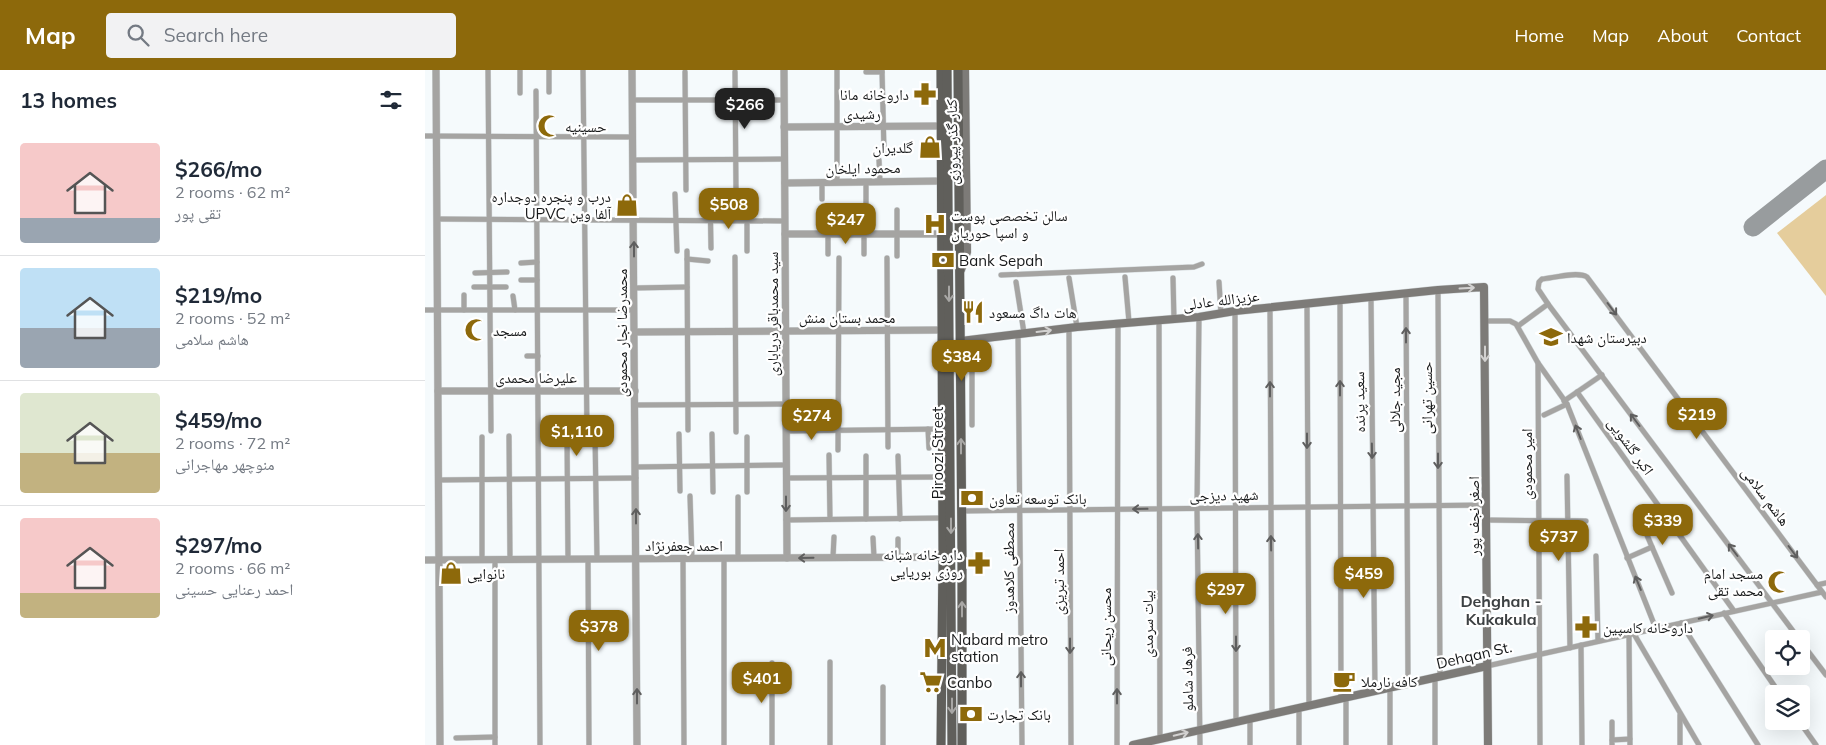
<!DOCTYPE html>
<html lang="en">
<head>
<meta charset="utf-8">
<style>
  :root { --surface:#fff; --page:#f2f2f3; --text:#1f2937; --muted:#747a83; --line:#e0e1e3; --accent:#8d690b }
  body { margin:0; font-family:Mulish,"Noto Naskh Arabic",sans-serif; background:var(--page); color:var(--text); height:100vh; display:flex; flex-direction:column; font-size:19px; white-space:nowrap }
  * { box-sizing:border-box; margin:0 }
  p { font-size:16px; color:var(--muted) }
  .icon { flex:none; width:28px; height:28px; fill:none; stroke:currentColor; stroke-width:2; stroke-linecap:round; stroke-linejoin:round }
  .map { position:relative; flex:1; overflow:hidden }
  .drawer { display:flex; flex-direction:column; background:var(--surface); width:425px }
  .drawer>* { flex:none }
  .tools { position:absolute; left:1340px; top:560px; display:grid; gap:10px }
  .tools a { display:grid; place-items:center; width:45px; height:45px; border-radius:5px; background:var(--surface); box-shadow:0 5px 20px #0002; font-size:25px }
  .price { position:absolute; translate:-50% -42px; padding:0 11px; border-radius:10px; background:var(--accent); color:#fff; font-size:16px; line-height:32px; filter:drop-shadow(0 1px 2px #0008) }
  .price::after { content:''; position:absolute; left:50%; top:30px; width:15px; height:11px; margin-left:-8px; background:inherit; clip-path:polygon(0 0,100% 0,50% 100%) }
  .price.active { background:#222; color:#fff }
  ul { padding:0; list-style:none }
  li { display:flex; align-items:center; gap:15px; height:125px; padding:0 20px }
  li+li { border-top:1px solid var(--line) }
  li span { display:grid; place-items:center; flex:none; width:140px; height:100px; border-radius:5px; color:#555 }
  li>.icon { margin-inline-start:auto }
  span .icon { width:60px; height:60px; fill:#fffc; stroke-width:1 }
  li b { font-size:21px }
  h2 { display:flex; justify-content:space-between; align-items:center; height:60px; padding:0 20px; font-size:21px }
  header { display:flex; align-items:center; gap:30px; box-sizing:border-box; height:70px; padding:0 25px; background:var(--accent); color:#fff }
  header strong { font-size:24px }
  nav { display:flex; gap:28px; margin-inline-start:auto; font-size:18px }
  .search { width:350px; height:45px; background:var(--page); display:flex; align-items:center; gap:12px; box-sizing:border-box; padding:0 18px; border-radius:5px; color:var(--muted); font-size:19px }
  main { display:flex; flex:1; min-height:0 }
  .map>svg:first-child { display:block }
</style>
</head>
<body>
<header>
<strong>Map</strong>
<div class="search"><svg class="icon" aria-label="search" viewBox="0 0 24 24"><circle cx="10" cy="10" r="6"/><path d="M15 15l6 6"/></svg>Search here</div>
<nav><a>Home</a><a>Map</a><a>About</a><a>Contact</a></nav>
</header>
<main>
<section class="drawer">
<h2>13 homes<svg class="icon" aria-label="filters" viewBox="0 0 24 24"><path d="M4 7h16M4 17h16"/><circle cx="9" cy="7" r="2"/><circle cx="15" cy="17" r="2"/></svg></h2>
<ul>
<li><span style="background:linear-gradient(#f6c9c9 75%,#9aa5b1 0)"><svg class="icon" aria-label="home" viewBox="0 0 24 24"><path d="M3 11l9-7 9 7M6 9v11h12V9"/></svg></span><div><b>$266/mo</b><p>2 rooms · 62 m²</p><p>تقی پور</p></div></li>
<li><span style="background:linear-gradient(#bfe0f5 60%,#9aa5b1 0)"><svg class="icon" aria-label="home" viewBox="0 0 24 24"><path d="M3 11l9-7 9 7M6 9v11h12V9"/></svg></span><div><b>$219/mo</b><p>2 rooms · 52 m²</p><p>هاشم سلامی</p></div></li>
<li><span style="background:linear-gradient(#dfe7d0 60%,#c2b280 0)"><svg class="icon" aria-label="home" viewBox="0 0 24 24"><path d="M3 11l9-7 9 7M6 9v11h12V9"/></svg></span><div><b>$459/mo</b><p>2 rooms · 72 m²</p><p>منوچهر مهاجرانی</p></div></li>
<li><span style="background:linear-gradient(#f6c9c9 75%,#c2b280 0)"><svg class="icon" aria-label="home" viewBox="0 0 24 24"><path d="M3 11l9-7 9 7M6 9v11h12V9"/></svg></span><div><b>$297/mo</b><p>2 rooms · 66 m²</p><p>احمد رعنایی حسینی</p></div></li>
</ul>
</section>
<div class="map">
<svg width="1401" height="675" viewBox="0 0 1401 675">
  <rect width="100%" height="100%" fill="#f5fafc"/>
  <path fill="#e5cd9c" d="M1401,125v101l-49,-63z"/>
  <g fill="none" stroke-linecap="round" stroke-linejoin="round">
    <path stroke="#989c9e" stroke-width="19" d="M1328,157l73,-58"/>
    <defs>
      <g id="minor">
        <path d="M63,0l3,361"/>
        <path d="M95,0v23"/>
        <path d="M124,0v22"/>
        <path d="M158,0l4,363"/>
        <path d="M412,0v112"/>
        <path d="M457,0l2,81"/>
        <path d="M260,2l1,118"/>
        <path d="M310,2l1,119"/>
        <path d="M441,2h16"/>
        <path d="M111,21l4,654"/>
        <path d="M207,30h152"/>
        <path d="M0,66l208,1"/>
        <path d="M208,90l152,-1"/>
        <path d="M454,90l1,22"/>
        <path d="M441,112v21"/>
        <path d="M285,122l1,56"/>
        <path d="M250,124l2,57"/>
        <path d="M397,129v-16"/>
        <path d="M439,142v42"/>
        <path d="M12,149l348,2"/>
        <path d="M262,181l1,179"/>
        <path d="M322,181v-57"/>
        <path d="M403,184v-44"/>
        <path d="M472,186v-46"/>
        <path d="M310,187l1,175"/>
        <path d="M462,188l1,189"/>
        <path d="M262,189l21,2"/>
        <path d="M96,193l16,-1"/>
        <path d="M50,203l32,-1"/>
        <path d="M576,205l193,-8 8,-3"/>
        <path d="M700,207l4,45"/>
        <path d="M644,208l8,49"/>
        <path d="M748,208l1,42"/>
        <path d="M96,210h16"/>
        <path d="M591,212l8,51"/>
        <path d="M794,212l2,32"/>
        <path d="M49,217h32"/>
        <path d="M209,218l53,-1"/>
        <path d="M1013,220l2,387"/>
        <path d="M981,224l2,390"/>
        <path d="M88,226l2,14"/>
        <path d="M946,228l4,393"/>
        <path d="M915,231l1,398"/>
        <path d="M882,235l2,401"/>
        <path d="M845,238l2,406"/>
        <path d="M0,240h209"/>
        <path d="M39,240v-15"/>
        <path d="M810,241l1,411"/>
        <path d="M774,247l-2,191 3,237"/>
        <path d="M734,250l1,419"/>
        <path d="M1060,251h25l6,3 22,39 29,41 89,225"/>
        <path d="M1093,256l30,-22"/>
        <path d="M644,258l2,417"/>
        <path d="M593,264l4,411"/>
        <path d="M547,270v85"/>
        <path d="M102,286h11"/>
        <path d="M1113,293l2,382"/>
        <path d="M1152,322l157,219"/>
        <path d="M1139,331l38,-26"/>
        <path d="M210,335l151,-1"/>
        <path d="M1119,345l23,-11"/>
        <path d="M503,359l1,19"/>
        <path d="M361,361l155,-2"/>
        <path d="M170,364l2,125"/>
        <path d="M254,364l1,57"/>
        <path d="M287,364l1,58"/>
        <path d="M142,365l1,124"/>
        <path d="M84,366l1,124"/>
        <path d="M57,367v123"/>
        <path d="M322,367v55"/>
        <path d="M413,380l1,-192"/>
        <path d="M404,385l1,64"/>
        <path d="M441,386v63"/>
        <path d="M473,386l2,63"/>
        <path d="M210,397l151,-2"/>
        <path d="M1142,406l3,172"/>
        <path d="M361,408l155,-1"/>
        <path d="M13,410l198,-2"/>
        <path d="M265,426l2,63"/>
        <path d="M537,441l524,-6"/>
        <path d="M361,450l156,-2"/>
        <path d="M1061,450l100,1"/>
        <path d="M1219,458l8,19"/>
        <path d="M448,468l1,19"/>
        <path d="M473,469v18"/>
        <path d="M1171,486l2,85"/>
        <path d="M408,487l1,-20"/>
        <path d="M299,488v187"/>
        <path d="M313,488v-61"/>
        <path d="M1202,488l25,-11 20,46"/>
        <path d="M163,489l1,186"/>
        <path d="M258,489l1,186"/>
        <path d="M70,490v185"/>
        <path d="M1392,515l9,-2"/>
        <path d="M1299,543l56,81"/>
        <path d="M1256,553l77,122"/>
        <path d="M1209,564l65,111"/>
        <path d="M1204,565l1,110"/>
        <path d="M1374,569l-251,-335 -10,-15 1,-7 3,-3c11,-1 36,-8 45,-2l239,320"/>
        <path d="M1376,572l25,33"/>
        <path d="M1156,575l1,100"/>
        <path d="M405,592v83"/>
        <path d="M1062,596l335,-74"/>
        <path d="M965,618v57"/>
        <path d="M1255,645v30"/>
        <path d="M825,649v26"/>
        <path d="M1374,651l17,24"/>
        <path d="M1187,652v18"/>
        <path d="M31,668l39,-1"/>
        <path d="M347,675v-82"/>
        <path d="M458,675v-58"/>
        <path d="M692,675l1,-421"/>
        <path d="M874,675v-37"/>
        <path d="M921,675v-47"/>
        <path d="M1010,675v-67"/>
        <path d="M1187,675v-5l18,-1"/>
      </g>
      <g id="tertiary">
        <path d="M11,0l4,675"/>
        <path d="M207,0l5,675"/>
        <path d="M359,0l3,488"/>
        <path d="M359,57l157,-1"/>
        <path d="M360,113l156,-2"/>
        <path d="M360,164h156"/>
        <path d="M209,262l307,-2"/>
        <path d="M13,321h197"/>
        <path d="M0,490l518,-3"/>
      </g>
      <g id="secondary">
        <path d="M536,200l6,-18 -2,-182"/>
        <path d="M536,271l116,-14 122,-10 36,-6 203,-21 46,-3 4,458"/>
        <path d="M708,675l354,-79"/>
      </g>
      <g id="primary">
        <path d="M516,0l2,487 -2,188"/>
        <path d="M522,0l5,675"/>
        <path d="M533,0l4,487v188"/>
      </g>
    </defs>
    <use href="#minor" stroke="#d1d6d8" stroke-width="6"/>
    <use href="#tertiary" stroke="#d1d6d8" stroke-width="8"/>
    <use href="#secondary" stroke="#d1d6d8" stroke-width="9"/>
    <use href="#primary" stroke="#d1d6d8" stroke-width="10"/>
    <use href="#minor" stroke="#a5a4a2" stroke-width="5"/>
    <use href="#tertiary" stroke="#a5a4a2" stroke-width="7"/>
    <use href="#secondary" stroke="#7d7b78" stroke-width="8"/>
    <use href="#primary" stroke="#605f5b" stroke-width="9"/>
  </g>
  <defs><path id="oneway-shaft" d="M-6 0H5M1.5-3L5.5 0L1.5 3" fill="none" stroke-width="1.6" stroke-linecap="round" stroke-linejoin="round" transform="scale(1.25)"/></defs>
  <g stroke="#5e5e5e">
    <use href="#oneway-shaft" transform="translate(209 179) rotate(-90)"/>
    <use href="#oneway-shaft" transform="translate(1187 239) rotate(53)"/>
    <use href="#oneway-shaft" transform="translate(981 265) rotate(-90)"/>
    <use href="#oneway-shaft" transform="translate(915 318) rotate(-90)"/>
    <use href="#oneway-shaft" transform="translate(845 319) rotate(-90)"/>
    <use href="#oneway-shaft" transform="translate(1210 350) rotate(-127)"/>
    <use href="#oneway-shaft" transform="translate(1153 362) rotate(-111)"/>
    <use href="#oneway-shaft" transform="translate(882 371) rotate(90)"/>
    <use href="#oneway-shaft" transform="translate(947 381) rotate(89)"/>
    <use href="#oneway-shaft" transform="translate(1013 391) rotate(90)"/>
    <use href="#oneway-shaft" transform="translate(361 434) rotate(90)"/>
    <use href="#oneway-shaft" transform="translate(715 439) rotate(179)"/>
    <use href="#oneway-shaft" transform="translate(211 446) rotate(-90)"/>
    <use href="#oneway-shaft" transform="translate(773 471) rotate(-91)"/>
    <use href="#oneway-shaft" transform="translate(846 473) rotate(-91)"/>
    <use href="#oneway-shaft" transform="translate(1308 480) rotate(-127)"/>
    <use href="#oneway-shaft" transform="translate(1368 482) rotate(53)"/>
    <use href="#oneway-shaft" transform="translate(381 488) rotate(179)"/>
    <use href="#oneway-shaft" transform="translate(1213 513) rotate(-112)"/>
    <use href="#oneway-shaft" transform="translate(1281 547) rotate(-13)"/>
    <use href="#oneway-shaft" transform="translate(811 574) rotate(90)"/>
    <use href="#oneway-shaft" transform="translate(645 576) rotate(90)"/>
    <use href="#oneway-shaft" transform="translate(596 609) rotate(-90)"/>
    <use href="#oneway-shaft" transform="translate(212 626) rotate(-90)"/>
    <use href="#oneway-shaft" transform="translate(692 626) rotate(-90)"/>
  </g>
  <g stroke="#d2d1d0">
    <use href="#oneway-shaft" transform="translate(1042 218) rotate(-3)"/>
    <use href="#oneway-shaft" transform="translate(619 261) rotate(-7)"/>
    <use href="#oneway-shaft" transform="translate(1060 284) rotate(90)"/>
    <use href="#oneway-shaft" transform="translate(756 664) rotate(-13)"/>
  </g>
  <g stroke="#a8a7a5">
    <use href="#oneway-shaft" transform="translate(524 224) rotate(90)"/>
    <use href="#oneway-shaft" transform="translate(536 376) rotate(-90)"/>
    <use href="#oneway-shaft" transform="translate(526 456) rotate(90)"/>
    <use href="#oneway-shaft" transform="translate(537 539) rotate(-90)"/>
    <use href="#oneway-shaft" transform="translate(527 636) rotate(90)"/>
  </g>
  <defs>
    <symbol id="pharmacy-bare" viewBox="-9 -9 18 18"><path d="M-2-6h4v4h4v4h-4v4h-4v-4h-4v-4h4Z" fill="#8d690b" stroke="#fff" stroke-width="2.5" paint-order="stroke"/></symbol>
    <symbol id="mosque-bare" viewBox="-9 -9 18 18"><path d="M3.5-4.9A6 6 0 1 0 3.5 4.9A5 5 0 1 1 3.5-4.9Z" fill="#8d690b" stroke="#fff" stroke-width="2.5" paint-order="stroke"/></symbol>
    <symbol id="shop-bare" viewBox="-9 -9 18 18"><path d="M-5-2.5h2.3a2.7 3.5 0 0 1 5.4 0H5L5.5 6h-11ZM-1.5-2.5h3a1.5 2.3 0 0 0-3 0Z" fill="#8d690b" stroke="#fff" stroke-width="2.5" paint-order="stroke"/></symbol>
    <symbol id="hospital-bare" viewBox="-9 -9 18 18"><path d="M-5-5h3v3.5h4V-5h3V5h-3V1.5h-4V5h-3Z" fill="#8d690b" stroke="#fff" stroke-width="2.5" paint-order="stroke"/></symbol>
    <symbol id="bank-bare" viewBox="-9 -9 18 18"><path d="M-6-4H6V4H-6ZM0-2.3a2.3 2.3 0 1 0 0 4.6a2.3 2.3 0 1 0 0-4.6Z" fill="#8d690b" stroke="#fff" stroke-width="2.5" paint-order="stroke"/></symbol>
    <symbol id="restaurant-bare" viewBox="-9 -9 18 18"><path d="M-5-6h1v4h1v-4h1v4h1v-4h1v5L-1.5 .5V6h-2V.5L-5-1ZM5-6V6H3V1.5H1.5Q1.5-4 5-6Z" fill="#8d690b" stroke="#fff" stroke-width="2.5" paint-order="stroke"/></symbol>
    <symbol id="school-bare" viewBox="-9 -9 18 18"><path d="M0-5L7-2L0 1L-7-2ZM-4 1L0 2.5L4 1V4Q0 6-4 4Z" fill="#8d690b" stroke="#fff" stroke-width="2.5" paint-order="stroke"/></symbol>
    <symbol id="metro-bare" viewBox="-9 -9 18 18"><path d="M-5.5 5V-5H-3L0 0L3-5H5.5V5H3V-.5L0 4L-3-.5V5Z" fill="#8d690b" stroke="#fff" stroke-width="2.5" paint-order="stroke"/></symbol>
    <symbol id="cafe-bare" viewBox="-9 -9 18 18"><path d="M-5.5-4.5H6V0H3Q3 3.5 0 3.5H-2.5Q-5.5 3.5-5.5 0ZM3-3.2v2h1.7v-2ZM-6 4.5H4V6H-6Z" fill="#8d690b" stroke="#fff" stroke-width="2.5" paint-order="stroke"/></symbol>
    <symbol id="supermarket-bare" viewBox="-9 -9 18 18"><path d="M-6-5.5h2.5l.6 2H6L4.5 2H-2.5L-4.4-4H-6ZM-1.5 3.2a1.3 1.3 0 1 0 .1 0ZM3 3.2a1.3 1.3 0 1 0 .1 0Z" fill="#8d690b" stroke="#fff" stroke-width="2.5" paint-order="stroke"/></symbol>
  </defs>
  <g fill-rule="evenodd">
    <use href="#pharmacy-bare" x="484" y="8" width="32" height="32"/>
    <use href="#mosque-bare" x="108" y="40" width="32" height="32"/>
    <use href="#shop-bare" x="489" y="61" width="32" height="32"/>
    <use href="#shop-bare" x="186" y="119" width="32" height="32"/>
    <use href="#hospital-bare" x="494" y="138" width="32" height="32"/>
    <use href="#bank-bare" x="502" y="174" width="32" height="32"/>
    <use href="#restaurant-bare" x="532" y="226" width="32" height="32"/>
    <use href="#mosque-bare" x="35" y="244" width="32" height="32"/>
    <use href="#school-bare" x="1110" y="251" width="32" height="32"/>
    <use href="#bank-bare" x="531" y="412" width="32" height="32"/>
    <use href="#pharmacy-bare" x="538" y="477" width="32" height="32"/>
    <use href="#shop-bare" x="10" y="487" width="32" height="32"/>
    <use href="#mosque-bare" x="1338" y="496" width="32" height="32"/>
    <use href="#pharmacy-bare" x="1145" y="541" width="32" height="32"/>
    <use href="#metro-bare" x="494" y="562" width="32" height="32"/>
    <use href="#cafe-bare" x="903" y="595" width="32" height="32"/>
    <use href="#supermarket-bare" x="490" y="596" width="32" height="32"/>
    <use href="#bank-bare" x="530" y="628" width="32" height="32"/>
  </g>
  <g text-anchor="middle" dominant-baseline="central" stroke-width="4.5" stroke-linejoin="round" paint-order="stroke">
    <g font-size="15" fill="#17191a" stroke="#fff" text-anchor="start">
      <text x="484" y="24" text-anchor="end">داروخانه مانا</text>
      <text x="140" y="56">حسینیه</text>
      <text x="488" y="77" text-anchor="end">گلدیران</text>
      <text x="186" y="126" text-anchor="end">درب و پنجره دوجداره<tspan x="186" dy="17">UPVC آلفا وین</tspan></text>
      <text x="526" y="145">سالن تخصصی پوست<tspan x="526" dy="17">و اسپا حوریان</tspan></text>
      <text x="534" y="190">Bank Sepah</text>
      <text x="564" y="242">هات داگ مسعود</text>
      <text x="68" y="260">مسجد</text>
      <text x="1142" y="267">دبیرستان شهدا</text>
      <text x="564" y="428">بانک توسعه تعاون</text>
      <text x="538" y="484" text-anchor="end">داروخانه شبانه<tspan x="538" dy="17">روزی بوریایی</tspan></text>
      <text x="42" y="503">نانوایی</text>
      <text x="1338" y="503" text-anchor="end">مسجد امام<tspan x="1338" dy="17">محمد تقی</tspan></text>
      <text x="1178" y="557">داروخانه کاسپین</text>
      <text x="526" y="569">Nabard metro<tspan x="526" dy="17">station</tspan></text>
      <text x="936" y="611">کافه نارملا</text>
      <text x="522" y="612">Canbo</text>
      <text x="562" y="644">بانک تجارت</text>
    </g>
    <g font-size="15" fill="#17191a" stroke="#fff">
      <text x="437" y="43">رشیدی</text>
      <text transform="translate(527 72) rotate(-91)">کنار گذر پیروزی</text>
      <text transform="translate(438 98) rotate(-1)">محمود ایلخان</text>
      <text transform="translate(796 230) rotate(-7)">عزیزالله عادلی</text>
      <text transform="translate(347 244) rotate(-90)">سید محمدباقر دریاباری</text>
      <text x="422" y="247">محمد بستان منش</text>
      <text transform="translate(196 263) rotate(-90)">محمدرضا نجار محمودی</text>
      <text x="111" y="307">علیرضا محمدی</text>
      <text transform="translate(1001 328) rotate(-90)">حسین تهرانی</text>
      <text transform="translate(969 330) rotate(-90)">مجید جلالی</text>
      <text transform="translate(934 332) rotate(-91)">سعید پرنده</text>
      <text transform="translate(1206 376) rotate(54)">اکبر گلشویی</text>
      <text transform="translate(512 383) rotate(-90)">Piroozi Street</text>
      <text transform="translate(1101 394) rotate(-90)">امیر محمودی</text>
      <text transform="translate(799 425) rotate(-1)">شهید دیزجی</text>
      <text transform="translate(1341 426) rotate(53)">هاشم سلامی</text>
      <text transform="translate(1048 446) rotate(-90)">اصغر نجف پور</text>
      <text x="259" y="475">احمد جعفرنژاد</text>
      <text transform="translate(583 498) rotate(-90)">مصطفی کلاهدوز</text>
      <text transform="translate(633 512) rotate(-90)">احمد تبریزی</text>
      <text transform="translate(722 554) rotate(-90)">بیات سرمدی</text>
      <text transform="translate(680 557) rotate(-90)">محسن ریحانی</text>
      <text transform="translate(1049 585) rotate(-13)">Dehqan St.</text>
      <text transform="translate(762 609) rotate(-91)">فرهاد شاملو</text>
    </g>
    <g font-size="16" font-weight="bold" fill="#3d4143" stroke="#fff">
      <text x="1076" y="531">Dehghan -<tspan x="1076" dy="18">Kukakula</tspan></text>
    </g>
  </g>
</svg>
<div class="tools">
<a><svg class="icon" aria-label="locate" viewBox="0 0 24 24"><circle cx="12" cy="12" r="6"/><path d="M12 2v4M12 18v4M2 12h4M18 12h4"/></svg></a>
<a><svg class="icon" aria-label="layers" viewBox="0 0 24 24"><path d="M12 4l9 5-9 5-9-5zM3 14l9 5 9-5"/></svg></a>
</div>
<b class="price active" style="left:320px;top:60px">$266</b>
<b class="price" style="left:304px;top:160px">$508</b>
<b class="price" style="left:421px;top:175px">$247</b>
<b class="price" style="left:537px;top:312px">$384</b>
<b class="price" style="left:1272px;top:370px">$219</b>
<b class="price" style="left:387px;top:371px">$274</b>
<b class="price" style="left:152px;top:387px">$1,110</b>
<b class="price" style="left:1238px;top:476px">$339</b>
<b class="price" style="left:1134px;top:492px">$737</b>
<b class="price" style="left:939px;top:529px">$459</b>
<b class="price" style="left:801px;top:545px">$297</b>
<b class="price" style="left:174px;top:582px">$378</b>
<b class="price" style="left:337px;top:634px">$401</b>
</div>
</main>
</body>
</html>
